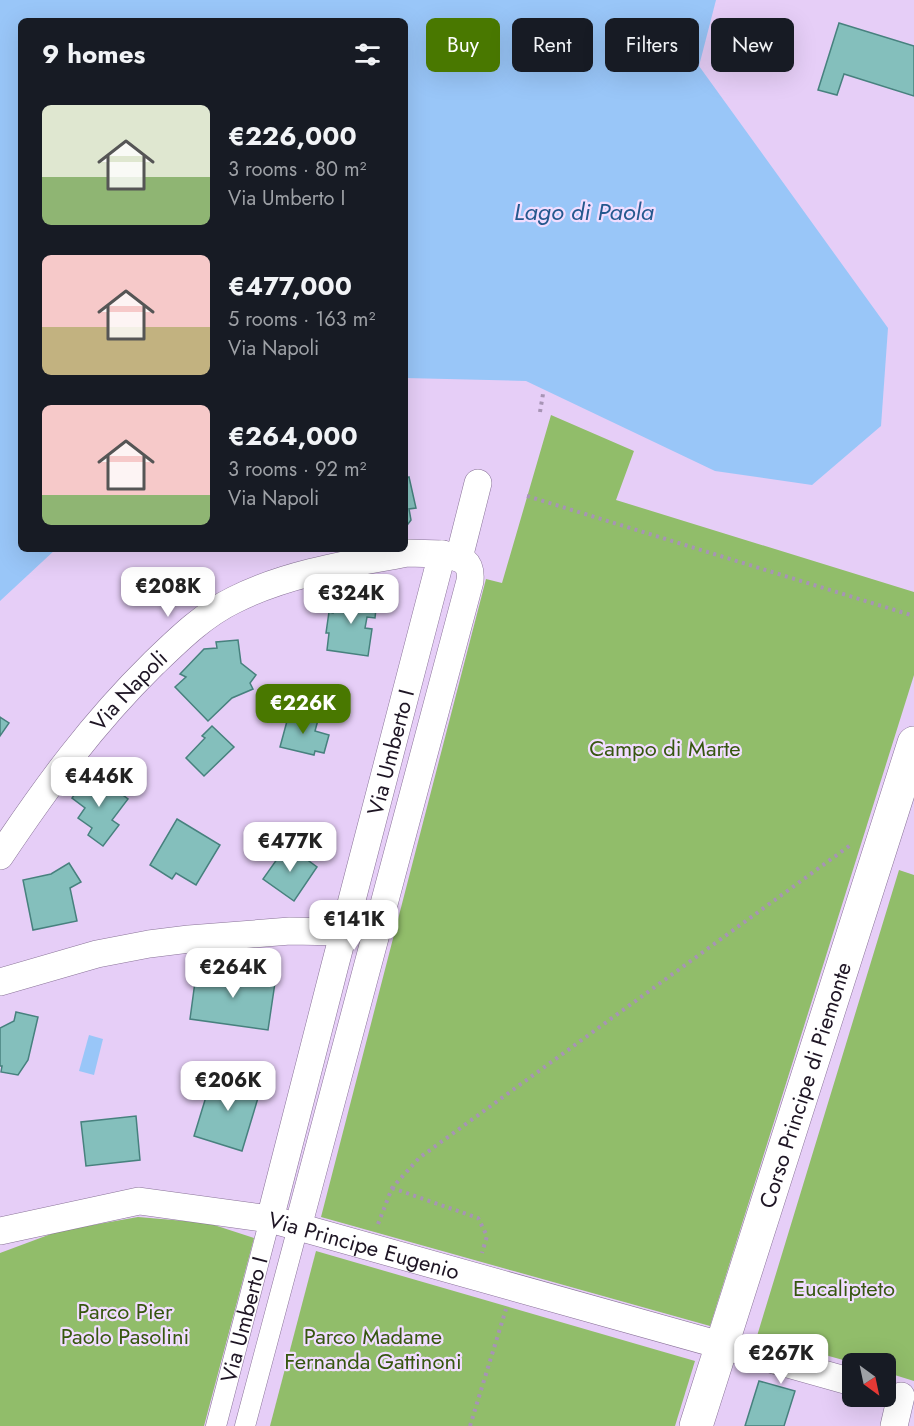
<!DOCTYPE html>
<html lang="en">
<head>
<meta charset="utf-8">
<style>
  :root { --surface:#171b24; --page:#20242c; --text:#f1f3f6; --muted:#9ea1a6; --accent:#497800 }
  body { margin:0; font-family:Jost,sans-serif; background:var(--page); color:var(--text); height:100vh; display:flex; flex-direction:column; font-size:22px; white-space:nowrap }
  * { box-sizing:border-box; margin:0 }
  p { font-size:20px; color:var(--muted) }
  .icon { flex:none; width:33px; height:33px; fill:none; stroke:currentColor; stroke-width:2; stroke-linecap:round; stroke-linejoin:round }
  .map { position:relative; flex:1; overflow:hidden }
  .panel { position:absolute; left:18px; top:18px; width:390px; height:534px; display:flex; flex-direction:column; background:var(--surface); border-radius:9px; box-shadow:0 6px 24px #0002 }
  .panel>* { flex:none }
  .banner { position:absolute; left:426px; top:18px; width:398px; height:54px; display:flex; gap:12px }
  .needle { width:39px; rotate:147deg }
  .tools { position:absolute; left:842px; top:1353px; display:grid; gap:12px }
  .tools a { display:grid; place-items:center; width:54px; height:54px; border-radius:9px; background:var(--surface); box-shadow:0 6px 24px #0002; font-size:30px }
  .price { position:absolute; translate:-50% -51px; padding:0 14px; border-radius:12px; background:#fff; color:#222; font-size:20px; line-height:39px; filter:drop-shadow(0 2px 3px #0008) }
  .price::after { content:''; position:absolute; left:50%; top:36px; width:18px; height:14px; margin-left:-9px; background:inherit; clip-path:polygon(0 0,100% 0,50% 100%) }
  .price.current { background:var(--accent); color:#fff }
  ul { padding:0; list-style:none }
  li { display:flex; align-items:center; gap:18px; height:150px; padding:0 24px }
  li span { display:grid; place-items:center; flex:none; width:168px; height:120px; border-radius:9px; color:#555 }
  li>.icon { margin-inline-start:auto }
  span .icon { width:72px; height:72px; fill:#fffc; stroke-width:1 }
  li b { font-size:26px }
  h2 { display:flex; justify-content:space-between; align-items:center; height:72px; padding:0 24px; font-size:26px }
  .chip { padding:0 21px; border-radius:9px; background:var(--surface); box-shadow:0 6px 24px #0002; font-size:21px; line-height:54px }
  .chip.current { background:var(--accent); color:#fff }
  .map>svg:first-child { display:block }
</style>
</head>
<body>
<div class="map">
<svg width="914" height="1426" viewBox="0 0 914 1426">
  <rect width="100%" height="100%" fill="#e6cef7"/>
  <g fill="#91bd6a">
    <path d="M551,415l83,36 -18,49 298,92v83l-204,651 -389,-109 165,-638 16,4z"/>
    <path d="M899,870l15,5v506l-29,-9v-8l-31,-1 -97,-27z"/>
    <path d="M138,1217l70,6 46,15 -50,188h-204v-173l59,-22z"/>
    <path d="M316,1251l379,110 -20,65h-405z"/>
  </g>
  <g fill="#99c6f8">
    <path d="M0,0h716l-17,66 189,262 -7,98 -69,59 -97,-14 -189,-90 -121,-3v-357h-384v528h35l-56,52z"/>
    <path d="M89,1035l14,4 -9,36 -15,-4z"/>
  </g>
  <g fill="#84bfbc" stroke="#47817e" stroke-width="1.5">
    <path d="M839,23l75,23v50l-70,-22 -7,21 -19,-5z"/>
    <path d="M409,477l7,31 -7,1 2,11 -6,8v-50z"/>
    <path d="M336,594l41,6 -2,18 -8,-1 -2,11 7,1 -4,27 -41,-6 2,-17h-3l3,-21 4,1z"/>
    <path d="M238,640l3,23 15,12 -6,8 3,6 -21,9 -24,23 -33,-34 11,-10 -6,-3 24,-25 13,-1 -1,-6z"/>
    <path d="M290,710l21,5 -1,3 8,2 -3,11 14,4 -5,18 -9,-2 -1,4 -34,-8z"/>
    <path d="M0,717l9,6 -9,13z"/>
    <path d="M212,726l22,21 -30,29 -18,-18 19,-20 -3,-2z"/>
    <path d="M88,776l9,6 3,-4 28,21 -16,21 7,5 -16,21 -15,-11 4,-7 -14,-10 7,-10 -13,-10z"/>
    <path d="M177,819l43,26 -24,40 -20,-12 -4,6 -22,-14z"/>
    <path d="M287,845l30,22 -23,34 -31,-22z"/>
    <path d="M69,863l12,19 -11,6 7,33 -44,9 -10,-50 28,-6z"/>
    <path d="M197,967l32,4 -1,11 14,1 1,-11 33,4 -8,54 -78,-11z"/>
    <path d="M16,1012l22,5 -10,43 -10,15 -17,-3 1,-6h-2v-38l14,-7z"/>
    <path d="M213,1074l48,14 -19,63 -48,-15z"/>
    <path d="M136,1116l4,44 -54,6 -5,-44z"/>
    <path d="M759,1381l36,10 -11,35h-39z"/>
  </g>
  <g fill="none" stroke-linecap="round" stroke-linejoin="round">
    <defs>
      <g id="pedestrian">
        <path id="s1" d="M216,1426l54,-207"/>
        <path d="M245,1426l53,-199"/>
      </g>
      <g id="minor">
        <path d="M459,558l19,-75"/>
        <path id="s2" d="M0,856c47,-70 92,-132 153,-192 25,-24 50,-49 81,-64 47,-24 106,-35 158,-44l15,-3 35,1"/>
        <path d="M0,982l97,-28 52,-10 40,-5 101,-8 53,1"/>
        <path id="s3" d="M270,1219l64,-250 108,-415c18,4 30,5 28,27l-172,646"/>
        <path id="s4" d="M0,1231l139,-30 131,18 582,163"/>
        <path d="M894,1426l7,-30"/>
      </g>
      <g id="tertiary">
        <path id="s5" d="M696,1426l218,-683"/>
      </g>
    </defs>
    <use href="#pedestrian" stroke="#897398" stroke-width="21"/>
    <use href="#minor" stroke="#897398" stroke-width="28"/>
    <use href="#tertiary" stroke="#897398" stroke-width="34"/>
    <g stroke="#a794b5" stroke-width="4" stroke-dasharray="3 4.5" stroke-linecap="butt">
      <path d="M540,412l3,-18"/>
      <path d="M527,496l387,120"/>
      <path d="M392,1188l86,30 9,18 -5,17"/>
      <path d="M378,1224l14,-36 27,-30 433,-314"/>
      <path d="M470,1426l36,-117"/>
    </g>
    <use href="#pedestrian" stroke="#fff" stroke-width="20"/>
    <use href="#minor" stroke="#fff" stroke-width="27"/>
    <use href="#tertiary" stroke="#fff" stroke-width="33"/>
  </g>
  <g text-anchor="middle" dominant-baseline="central" stroke-width="4.5" stroke-linejoin="round" paint-order="stroke">
    <g font-size="22" fill="#1e1524" stroke="#f1ddff">
      <text stroke="none"><textPath href="#s2" startOffset="210">Via Napoli</textPath></text>
      <text stroke="none"><textPath href="#s3" startOffset="482">Via Umberto I</textPath></text>
      <text stroke="none"><textPath href="#s5" startOffset="358">Corso Principe di Piemonte</textPath></text>
      <text stroke="none"><textPath href="#s4" startOffset="372">Via Principe Eugenio</textPath></text>
      <text stroke="none"><textPath href="#s1" startOffset="110">Via Umberto I</textPath></text>
    </g>
    <g font-size="22" fill="#36560f" stroke="#f1ddff">
      <text x="665" y="748">Campo di Marte</text>
      <text x="844" y="1288">Eucalipteto</text>
      <text x="125" y="1311">Parco Pier<tspan x="125" dy="25">Paolo Pasolini</tspan></text>
      <text x="373" y="1336">Parco Madame<tspan x="373" dy="25">Fernanda Gattinoni</tspan></text>
    </g>
    <g font-size="24" font-style="italic" fill="#24588e" stroke="#f1ddff">
      <text x="584" y="211">Lago di Paola</text>
    </g>
  </g>
</svg>
<div class="tools">
<a><svg class="needle" viewBox="-14 -14 28 28"><path d="M0-13l5 13h-10z" fill="#e53935"/><path d="M0 13l5-13h-10z" fill="#9ea1a6"/></svg></a>
</div>
<b class="price" style="left:168px;top:618px">€208K</b>
<b class="price" style="left:351px;top:625px">€324K</b>
<b class="price current" style="left:303px;top:735px">€226K</b>
<b class="price" style="left:99px;top:808px">€446K</b>
<b class="price" style="left:290px;top:873px">€477K</b>
<b class="price" style="left:354px;top:951px">€141K</b>
<b class="price" style="left:233px;top:999px">€264K</b>
<b class="price" style="left:228px;top:1112px">€206K</b>
<b class="price" style="left:781px;top:1385px">€267K</b>
<div class="banner">
<a class="chip current">Buy</a>
<a class="chip">Rent</a>
<a class="chip">Filters</a>
<a class="chip">New</a>
</div>
<section class="panel">
<h2>9 homes<svg class="icon" aria-label="filters" viewBox="0 0 24 24"><path d="M4 7h16M4 17h16"/><circle cx="9" cy="7" r="2"/><circle cx="15" cy="17" r="2"/></svg></h2>
<ul>
<li><span style="background:linear-gradient(#dfe7d0 60%,#8fb573 0)"><svg class="icon" aria-label="home" viewBox="0 0 24 24"><path d="M3 11l9-7 9 7M6 9v11h12V9"/></svg></span><div><b>€226,000</b><p>3 rooms · 80 m²</p><p>Via Umberto I</p></div></li>
<li><span style="background:linear-gradient(#f6c9c9 60%,#c2b280 0)"><svg class="icon" aria-label="home" viewBox="0 0 24 24"><path d="M3 11l9-7 9 7M6 9v11h12V9"/></svg></span><div><b>€477,000</b><p>5 rooms · 163 m²</p><p>Via Napoli</p></div></li>
<li><span style="background:linear-gradient(#f6c9c9 75%,#8fb573 0)"><svg class="icon" aria-label="home" viewBox="0 0 24 24"><path d="M3 11l9-7 9 7M6 9v11h12V9"/></svg></span><div><b>€264,000</b><p>3 rooms · 92 m²</p><p>Via Napoli</p></div></li>
</ul>
</section>
</div>
</body>
</html>
